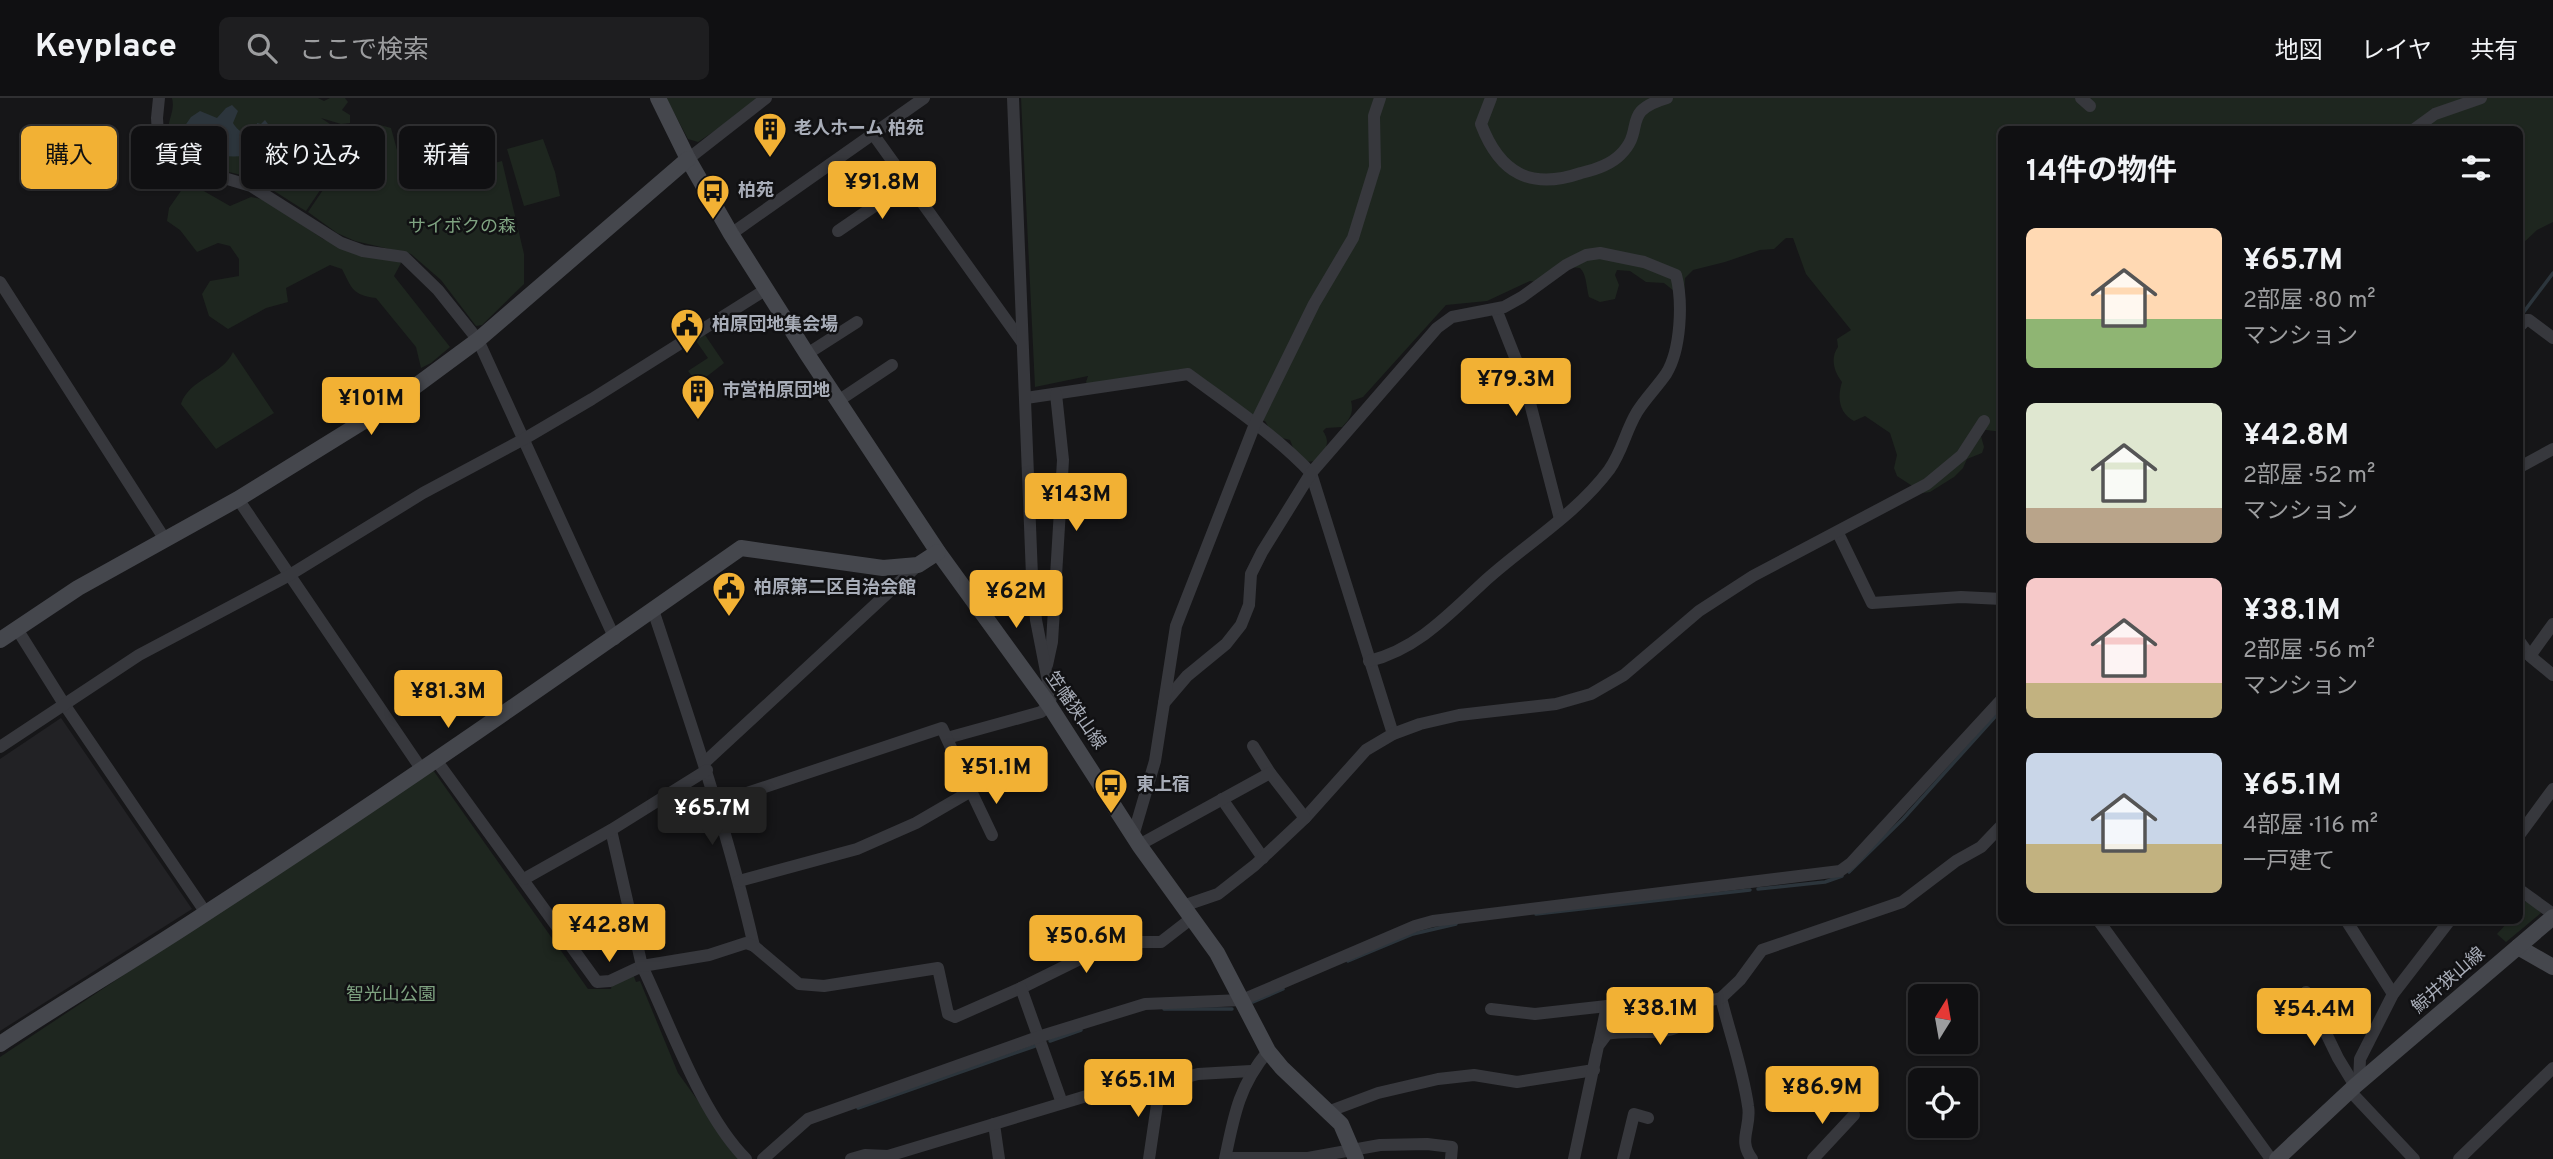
<!DOCTYPE html>
<html lang="ja">
<head>
<meta charset="utf-8">
<style>
  :root { --surface:#101012; --page:#1e1e20; --text:#f1f3f6; --muted:#9c9d9f; --line:#303032; --accent:#f2b134 }
  body { margin:0; font-family:Overpass,"Noto Sans JP",sans-serif; background:var(--page); color:var(--text); height:100vh; display:flex; flex-direction:column; font-size:26px; white-space:nowrap }
  * { box-sizing:border-box; margin:0 }
  p { font-size:23px; color:var(--muted) }
  .icon { flex:none; width:38px; height:38px; fill:none; stroke:currentColor; stroke-width:2; stroke-linecap:round; stroke-linejoin:round }
  .map { position:relative; flex:1; overflow:hidden }
  .drawer { position:absolute; left:1998px; top:28px; width:525px; height:798px; display:flex; flex-direction:column; background:var(--surface); border-radius:10px; box-shadow:0 2px 5px #0004,0 0 0 2px var(--line) }
  .drawer>* { flex:none }
  .hud { position:absolute; left:21px; top:28px; width:665px; height:63px; display:flex; gap:14px }
  .needle { width:46px; rotate:11deg }
  .controls { position:absolute; left:1908px; top:886px; display:grid; gap:14px }
  .controls a { display:grid; place-items:center; width:70px; height:70px; border-radius:10px; background:var(--surface); box-shadow:0 2px 5px #0004,0 0 0 2px var(--line); font-size:35px }
  .price { position:absolute; translate:-50% -60px; padding:0 16px; border-radius:7px; background:var(--accent); color:#111; font-size:23px; line-height:46px; filter:drop-shadow(0 2px 4px #0008) }
  .price::after { content:''; position:absolute; left:50%; top:42px; width:21px; height:16px; margin-left:-10px; background:inherit; clip-path:polygon(0 0,100% 0,50% 100%) }
  .price.selected { background:#222; color:#fff }
  ul { padding:0; list-style:none }
  li { display:flex; align-items:center; gap:21px; height:175px; padding:0 28px }
  li span { display:grid; place-items:center; flex:none; width:196px; height:140px; border-radius:10px; color:#555 }
  li>.icon { margin-inline-start:auto }
  span .icon { width:84px; height:84px; fill:#fffc; stroke-width:1 }
  li b { font-size:30px }
  h2 { display:flex; justify-content:space-between; align-items:center; height:84px; padding:0 28px; font-size:30px }
  .chip { padding:0 24px; border-radius:10px; background:var(--surface); box-shadow:0 2px 5px #0004,0 0 0 2px var(--line); font-size:24px; line-height:63px }
  .chip.selected { background:var(--accent); color:#111 }
  header { display:flex; align-items:center; gap:42px; box-sizing:border-box; height:98px; padding:0 35px; background:var(--surface); border-bottom:2px solid var(--line) }
  header strong { font-size:33px }
  nav { display:flex; gap:38px; margin-inline-start:auto; font-size:24px }
  .search { width:490px; height:63px; background:var(--page); display:flex; align-items:center; gap:18px; box-sizing:border-box; padding:0 24px; border-radius:10px; color:var(--muted); font-size:26px }
  .map>svg:first-child { display:block }
</style>
</head>
<body>
<header>
<strong>Keyplace</strong>
<div class="search"><svg class="icon" aria-label="search" viewBox="0 0 24 24"><circle cx="10" cy="10" r="6"/><path d="M15 15l6 6"/></svg>ここで検索</div>
<nav><a>地図</a><a>レイヤ</a><a>共有</a></nav>
</header>
<div class="map">
<svg width="2553" height="1061" viewBox="0 0 2553 1061">
  <rect width="100%" height="100%" fill="#161618"/>
  <path fill="#222225" d="M61,620l131,191 -192,122v-272z"/>
  <g fill="#1e261f">
    <path d="M172,0h146l6,3 6,-3h15l3,4 -6,8 8,5v8l-9,1 -20,-6 33,22 -48,71c-17,-10 -33,-22 -51,-31 -27,-13 -72,-8 -85,-41 -6,-16 6,-26 2,-41z"/>
    <path d="M666,0h98l-66,44 -10,-3z"/>
    <path d="M1021,0h1532v124l-16,8 -17,16v-116h-518v302l-23,-3 5,18 -2,6 -15,6 -4,9 -9,9 -24,15 -7,1 -26,-17 -3,-8 3,-13 -7,-22 -25,-17 -11,5c-15,-8 -17,-23 -12,-39 -8,-10 -12,-24 -4,-35l-1,-8 14,-9 -45,-56 -13,-36h-7l-12,11 -14,1 -35,12 -32,8 -8,8 -1,21 -20,-16 -18,-1 -16,-11 -13,-1 -2,5 4,10 -4,14 -15,3 -11,-5c-3,-10 -2,-22 -9,-29l-19,-2 -25,16 -6,-1 -43,20 -41,4 -83,92 -12,4c3,11 -1,18 -9,26l-16,1 -3,3c9,13 1,20 -7,30l-11,1 -9,-7 -6,-15 -16,-4 -9,-15 -11,-3 -65,-47 -11,-2 -7,4 -83,13 -2,-4 2,-6 -53,11z"/>
    <path d="M380,27l11,3 16,58 95,-25 22,93v30l-42,41 -6,1 -35,-46 -30,-26 -56,-13 -18,-8 -29,-21 57,-84z"/>
    <path d="M543,41l12,33 5,24 -36,10 -17,-57z"/>
    <path d="M183,90l19,2 28,16 21,-9 15,3 57,39 48,16 22,4 8,4 -7,13 56,71 -19,16 -10,5 -5,-21 -40,-49c-23,-3 -24,-9 -34,-29l-12,-4 -44,23 2,14 -22,6 -38,21 -19,-13 -7,-22 8,-13 29,-5v-17l-9,-13 -12,-3 -21,9 -17,-22 -13,-9 2,-13z"/>
    <path d="M705,237l19,28 -23,18h-5l-8,-10 20,-13 -14,-20z"/>
    <path d="M233,254l41,61 -58,36 -35,-45c8,-25 42,-29 52,-52z"/>
    <path d="M433,672l155,219h23l1,-6 21,-9 3,8 4,-1 38,92 62,86h-740v-102z"/>
    <path d="M2527,802l14,13 -35,29 -9,-8 12,-13 11,-1v-12z"/>
  </g>
  <path fill="#2c353c" d="M232,7l6,6 -5,12c6,10 15,14 24,6v-6l4,1 4,-4 8,11 -6,5 -6,17c-31,7 -48,4 -75,-12l-4,-11 9,-13 9,-6 17,7 9,-10z"/>
  <g fill="none" stroke-linecap="round" stroke-linejoin="round">
    <g stroke="#2c353c" stroke-width="3.5">
      <path d="M2520,219l33,-44"/>
      <path d="M1849,774l54,-53 99,-110"/>
      <path d="M1758,791l67,-7 17,-6"/>
      <path d="M1536,816l214,-24"/>
      <path d="M1348,863l65,-27 43,-10"/>
      <path d="M1253,904l30,-13"/>
      <path d="M1164,911h68"/>
      <path d="M1050,943l31,-11"/>
      <path d="M858,1010l177,-62"/>
    </g>
    <g stroke="#37383d" stroke-width="12">
      <path d="M159,0l-2,20 1,16 7,15 13,11 16,9 57,17 90,57 22,8 41,6 34,33 40,50 137,299"/>
      <path d="M1491,0l-10,26c19,50 50,66 100,49 13,-3 29,-8 39,-18 27,-26 -1,-43 47,-57"/>
      <path d="M2081,0l9,8"/>
      <path d="M2413,32l22,-16 46,-16"/>
      <path d="M873,36l149,208"/>
      <path d="M688,61l78,-61"/>
      <path d="M838,133l70,-48"/>
      <path d="M731,136l193,-136"/>
      <path d="M0,184l164,256"/>
      <path d="M1496,211l28,71 36,139"/>
      <path d="M2520,228l6,-6h3l24,18"/>
      <path d="M807,256l50,-32"/>
      <path d="M1026,300l162,-24c42,31 87,61 123,99l82,261"/>
      <path d="M838,303l54,-36"/>
      <path d="M2520,369l33,-18"/>
      <path d="M238,401l184,271"/>
      <path d="M1838,435l34,70 89,-6 41,2"/>
      <path d="M653,512c37,111 75,221 101,336"/>
      <path d="M17,531l47,75 142,209"/>
      <path d="M2520,544l10,14 23,19"/>
      <path d="M2530,558l23,-32"/>
      <path d="M1047,567l5,-23 11,-182 -7,-66"/>
      <path d="M1164,605l23,-27 39,-32 15,-19 8,-20 2,-31 11,-22 49,-79 126,-145 15,-11 52,-10 18,-10 44,-32 20,-10 14,-2 44,9 32,13c7,27 5,75 -10,99 -9,13 -21,25 -29,38 -12,20 -14,38 -28,58 -33,44 -83,74 -123,110 -36,33 -68,69 -117,81"/>
      <path d="M947,640l94,-26 8,-7 2,-8 -15,-77 -4,-44 -19,-478"/>
      <path d="M1253,648l17,27"/>
      <path d="M0,649l139,-92 149,-79 135,-83 101,-54 68,-40 173,-109"/>
      <path d="M436,662l161,222 13,-1 32,-15c28,58 59,148 104,193"/>
      <path d="M704,665l214,-198"/>
      <path d="M971,693l21,44"/>
      <path d="M1222,701l41,59"/>
      <path d="M717,705l225,-75 29,63 -55,32 -59,26 -118,32"/>
      <path d="M1305,720l61,-68 27,-16 27,-10 39,-9 97,-11 35,-10 33,-19 75,-64 54,-35 174,-92 35,-29 22,-34"/>
      <path d="M611,732l31,136 67,-11 37,-12 8,3 45,38 25,2 114,-18 10,46 7,3 66,-29 93,-46h47l31,-24"/>
      <path d="M2520,736l33,-45"/>
      <path d="M1133,738l22,-75 21,-135 79,-202 59,-120 39,-66 22,-71 -1,-51 6,-18"/>
      <path d="M1139,747l131,-72 35,45 -50,47 -37,29 -35,12"/>
      <path d="M524,781l87,-49 96,-60"/>
      <path d="M2520,792l33,24"/>
      <path d="M2098,822l173,239"/>
      <path d="M2346,822l47,74"/>
      <path d="M1021,890l41,115"/>
      <path d="M2306,894l32,66 17,28"/>
      <path d="M1721,900c9,36 22,72 27,108 4,21 -11,34 4,53"/>
      <path d="M1491,911l44,5 72,-8 100,-5 14,-3 19,-18 22,-30 140,-48 54,-41 25,-14 21,-22"/>
      <path d="M1599,945l8,-37"/>
      <path d="M2359,985l1,-24 33,-65 57,-74"/>
      <path d="M2350,993l64,68"/>
      <path d="M1330,1013l48,-18 60,-14 36,-4 43,7 77,-12"/>
      <path d="M994,1026l5,35"/>
      <path d="M1226,1060h82l72,-13 47,-1 25,3 -1,12"/>
      <path d="M763,1061l45,-40 230,-82 107,-33 97,-4 173,-74 18,-5 407,-50 11,-8 151,-164"/>
      <path d="M851,1061l14,-4 23,1 225,-68 47,-4 38,-10 53,-3"/>
      <path d="M1149,1061l11,-75"/>
      <path d="M1225,1061c9,-44 14,-73 43,-108"/>
      <path d="M1574,1061l24,-113 9,-12c21,-5 53,2 71,-7 11,-6 20,-18 29,-26"/>
      <path d="M1623,1061l11,-45 14,4"/>
      <path d="M1813,1061l41,-44"/>
      <path d="M2459,1061l94,-91"/>
    </g>
    <g stroke="#45474d" stroke-width="16">
      <path d="M658,0l30,61 43,75 76,120 131,198 111,153 90,140 78,108 51,98 14,17 59,56 15,35"/>
      <path d="M0,542l78,-52 160,-89 152,-94 88,-65 210,-181"/>
      <path d="M2518,849l35,20"/>
      <path d="M0,946c68,-45 138,-86 206,-131 181,-117 358,-241 535,-365l142,20 35,-3 20,-13"/>
      <path d="M2277,1061l78,-73 198,-169"/>
    </g>
  </g>
  <defs>
    <symbol id="building-pin" viewBox="-11 -11 22 30"><path d="M0 17L-7.5 6A9.5 9.5 0 1 1 7.5 6Z" fill="#f2b134" stroke="#111113"/><path d="M-4-6H4V6H1V3H-1V6H-4ZM-2.5-4.3h1.7v1.8h-1.7ZM.8-4.3h1.7v1.8H.8ZM-2.5-1h1.7V.8h-1.7ZM.8-1h1.7V.8H.8Z" fill="#111"/></symbol>
    <symbol id="bus-pin" viewBox="-11 -11 22 30"><path d="M0 17L-7.5 6A9.5 9.5 0 1 1 7.5 6Z" fill="#f2b134" stroke="#111113"/><path d="M-5-6H5V4H4V6H2V4H-2V6H-4V4H-5ZM-3.5-4V0h7V-4ZM-3.5 1.2v1.5H-2V1.2ZM2 1.2v1.5H3.5V1.2Z" fill="#111"/></symbol>
    <symbol id="civic-pin" viewBox="-11 -11 22 30"><path d="M0 17L-7.5 6A9.5 9.5 0 1 1 7.5 6Z" fill="#f2b134" stroke="#111113"/><path d="M-.6-6.5H3V-4.5H.6V-3L4-1V1h2V6H-6V1h2V-1L-.6-3ZM-1.2 2.5V6h2.4V2.5Z" fill="#111"/></symbol>
  </defs>
  <g fill-rule="evenodd">
    <use href="#building-pin" x="751" y="12" width="38" height="52"/>
    <use href="#bus-pin" x="694" y="74" width="38" height="52"/>
    <use href="#civic-pin" x="668" y="208" width="38" height="52"/>
    <use href="#building-pin" x="679" y="274" width="38" height="52"/>
    <use href="#civic-pin" x="710" y="471" width="38" height="52"/>
    <use href="#bus-pin" x="1092" y="668" width="38" height="52"/>
  </g>
  <g text-anchor="middle" dominant-baseline="central" stroke-width="5" stroke-linejoin="round" paint-order="stroke">
    <g font-size="18" font-weight="bold" fill="#a8adb8" stroke="#111113" text-anchor="start">
      <text x="794" y="31">老人ホーム 柏苑</text>
      <text x="738" y="93">柏苑</text>
      <text x="712" y="227">柏原団地集会場</text>
      <text x="722" y="293">市営柏原団地</text>
      <text x="754" y="490">柏原第二区自治会館</text>
      <text x="1136" y="687">東上宿</text>
    </g>
    <g font-size="18" fill="#7fa381" stroke="#111113">
      <text x="462" y="129">サイボクの森</text>
      <text x="391" y="897">智光山公園</text>
    </g>
    <g font-size="18" fill="#a8adb8" stroke="#111113">
      <text transform="translate(1075 613) rotate(55)">笠幡狭山線</text>
      <text transform="translate(2449 883) rotate(-41)">鯨井狭山線</text>
    </g>
  </g>
</svg>
<div class="controls">
<a><svg class="needle" viewBox="-14 -14 28 28"><path d="M0-13l5 13h-10z" fill="#e53935"/><path d="M0 13l5-13h-10z" fill="#9c9d9f"/></svg></a>
<a><svg class="icon" aria-label="locate" viewBox="0 0 24 24"><circle cx="12" cy="12" r="6"/><path d="M12 2v4M12 18v4M2 12h4M18 12h4"/></svg></a>
</div>
<b class="price" style="left:882px;top:123px">¥91.8M</b>
<b class="price" style="left:1516px;top:320px">¥79.3M</b>
<b class="price" style="left:371px;top:339px">¥101M</b>
<b class="price" style="left:1076px;top:435px">¥143M</b>
<b class="price" style="left:1016px;top:532px">¥62M</b>
<b class="price" style="left:448px;top:632px">¥81.3M</b>
<b class="price" style="left:996px;top:708px">¥51.1M</b>
<b class="price selected" style="left:712px;top:749px">¥65.7M</b>
<b class="price" style="left:609px;top:866px">¥42.8M</b>
<b class="price" style="left:1086px;top:877px">¥50.6M</b>
<b class="price" style="left:1660px;top:949px">¥38.1M</b>
<b class="price" style="left:2314px;top:950px">¥54.4M</b>
<b class="price" style="left:1138px;top:1021px">¥65.1M</b>
<b class="price" style="left:1822px;top:1028px">¥86.9M</b>
<div class="hud">
<a class="chip selected">購入</a>
<a class="chip">賃貸</a>
<a class="chip">絞り込み</a>
<a class="chip">新着</a>
</div>
<section class="drawer">
<h2>14件の物件<svg class="icon" aria-label="filters" viewBox="0 0 24 24"><path d="M4 7h16M4 17h16"/><circle cx="9" cy="7" r="2"/><circle cx="15" cy="17" r="2"/></svg></h2>
<ul>
<li><span style="background:linear-gradient(#ffd9b3 65%,#8fb573 0)"><svg class="icon" aria-label="home" viewBox="0 0 24 24"><path d="M3 11l9-7 9 7M6 9v11h12V9"/></svg></span><div><b>¥65.7M</b><p>2部屋 · 80 m²</p><p>マンション</p></div></li>
<li><span style="background:linear-gradient(#dfe7d0 75%,#b9a48a 0)"><svg class="icon" aria-label="home" viewBox="0 0 24 24"><path d="M3 11l9-7 9 7M6 9v11h12V9"/></svg></span><div><b>¥42.8M</b><p>2部屋 · 52 m²</p><p>マンション</p></div></li>
<li><span style="background:linear-gradient(#f6c9c9 75%,#c2b280 0)"><svg class="icon" aria-label="home" viewBox="0 0 24 24"><path d="M3 11l9-7 9 7M6 9v11h12V9"/></svg></span><div><b>¥38.1M</b><p>2部屋 · 56 m²</p><p>マンション</p></div></li>
<li><span style="background:linear-gradient(#c9d6e8 65%,#c2b280 0)"><svg class="icon" aria-label="home" viewBox="0 0 24 24"><path d="M3 11l9-7 9 7M6 9v11h12V9"/></svg></span><div><b>¥65.1M</b><p>4部屋 · 116 m²</p><p>一戸建て</p></div></li>
</ul>
</section>
</div>
</body>
</html>
